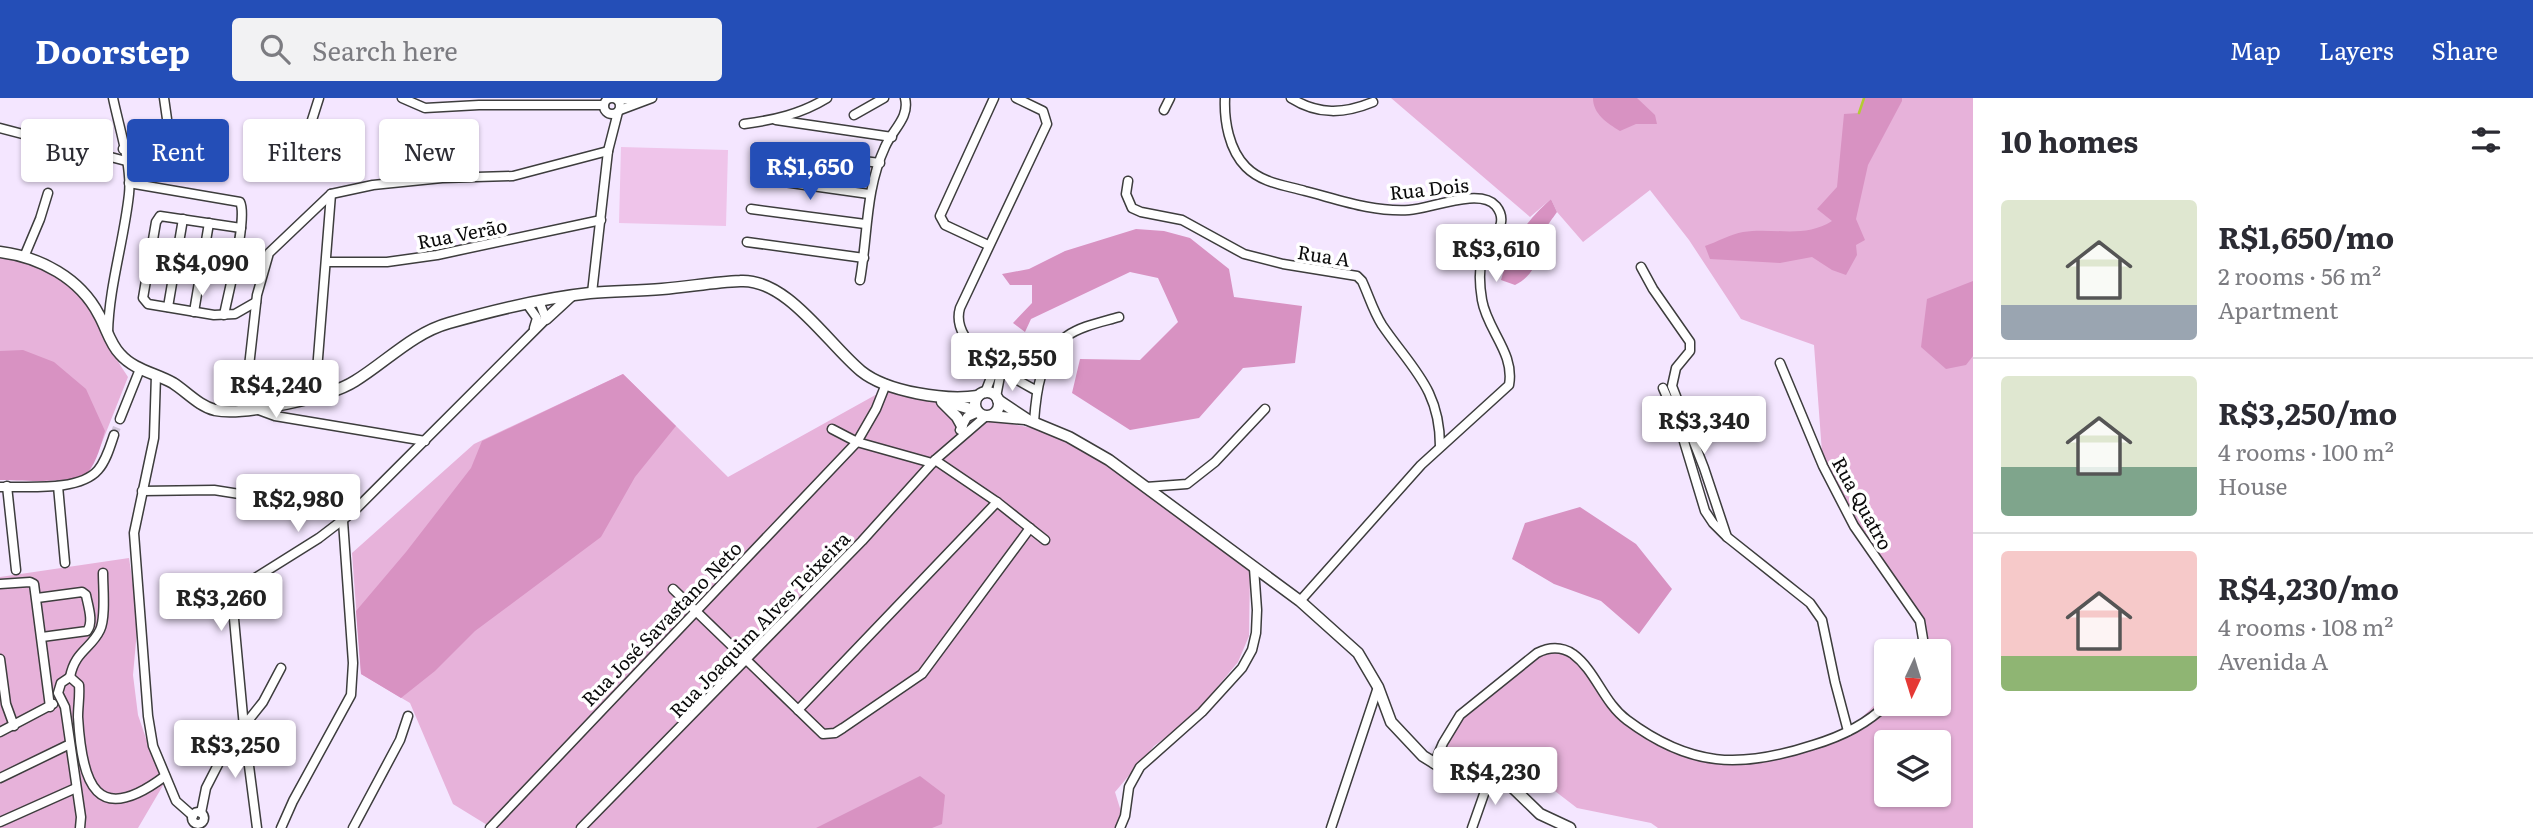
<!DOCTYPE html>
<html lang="en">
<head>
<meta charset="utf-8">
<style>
  :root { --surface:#fff; --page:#f2f2f3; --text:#2b2b33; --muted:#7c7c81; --line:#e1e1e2; --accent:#244eb7 }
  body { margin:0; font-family:Literata,serif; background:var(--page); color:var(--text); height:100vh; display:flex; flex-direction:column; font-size:26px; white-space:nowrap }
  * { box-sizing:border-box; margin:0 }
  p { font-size:23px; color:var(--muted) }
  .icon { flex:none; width:38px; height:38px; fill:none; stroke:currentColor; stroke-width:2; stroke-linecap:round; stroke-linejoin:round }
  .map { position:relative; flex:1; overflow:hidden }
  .drawer { display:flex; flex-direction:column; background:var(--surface); width:560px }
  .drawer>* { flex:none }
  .guide { position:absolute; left:21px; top:21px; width:665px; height:63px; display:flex; gap:14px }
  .needle { width:46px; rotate:184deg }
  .controls { position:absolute; left:1874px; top:541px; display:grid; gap:14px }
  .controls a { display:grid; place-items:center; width:77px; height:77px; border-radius:7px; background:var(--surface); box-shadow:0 2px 5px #0004; font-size:35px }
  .price { position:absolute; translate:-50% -60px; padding:0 16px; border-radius:7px; background:#fff; color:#222; font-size:23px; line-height:46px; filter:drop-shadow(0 2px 4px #0008) }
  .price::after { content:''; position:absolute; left:50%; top:42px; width:21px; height:16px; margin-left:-10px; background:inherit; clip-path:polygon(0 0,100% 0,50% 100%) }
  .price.on { background:var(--accent); color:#fff }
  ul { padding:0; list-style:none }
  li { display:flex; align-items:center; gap:21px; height:175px; padding:0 28px }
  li+li { border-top:2px solid var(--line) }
  li span { display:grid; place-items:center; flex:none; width:196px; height:140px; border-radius:7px; color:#555 }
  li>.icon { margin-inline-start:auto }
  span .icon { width:84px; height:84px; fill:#fffc; stroke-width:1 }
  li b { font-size:30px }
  h2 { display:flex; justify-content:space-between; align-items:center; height:84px; padding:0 28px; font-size:30px }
  .pill { padding:0 24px; border-radius:7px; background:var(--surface); box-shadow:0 2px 5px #0004; font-size:24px; line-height:63px }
  .pill.on { background:var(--accent); color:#fff }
  header { display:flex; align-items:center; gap:42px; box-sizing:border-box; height:98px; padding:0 35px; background:var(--accent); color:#fff }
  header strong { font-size:33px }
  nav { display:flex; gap:38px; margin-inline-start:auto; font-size:24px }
  .search { width:490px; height:63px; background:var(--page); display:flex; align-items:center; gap:18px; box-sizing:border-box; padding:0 24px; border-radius:7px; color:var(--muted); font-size:26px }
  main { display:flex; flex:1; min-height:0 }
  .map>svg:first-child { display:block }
</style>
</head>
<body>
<header>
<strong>Doorstep</strong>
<div class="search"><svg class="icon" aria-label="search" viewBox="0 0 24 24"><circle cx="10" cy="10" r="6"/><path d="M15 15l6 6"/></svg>Search here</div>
<nav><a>Map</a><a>Layers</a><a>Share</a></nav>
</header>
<main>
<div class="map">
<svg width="1973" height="730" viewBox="0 0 1973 730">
  <rect width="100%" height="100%" fill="#f4e6ff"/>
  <g fill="#e7b2da" fill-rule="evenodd">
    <path d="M1391,0h582v730h-315l-7,-5 -74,-15 -69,-53 -49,1 -16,-13 17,-28 77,-62 17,-5 32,20 39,50 81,39 71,-1 71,-25 38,-37v10h53v-53h-25l8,-24 -99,-161 -9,-121 -73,-26 -52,-79 -39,-50 -67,52 -26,-30 -6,-13 -21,18zM1886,644h53v52h-53z"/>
    <path d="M0,157c32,5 69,23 87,51 14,24 25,48 41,71l-29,73 -12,22 -9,5 -13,3h-65z"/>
    <path d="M623,276l105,103 160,-89 54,14 55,19 35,7 36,12 38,23 35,24 109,84 -1,65 -11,26 -47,57 -37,27 -39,46 11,36h-634l-39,-24 -43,-101 -49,-29 -9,-121 122,-109z"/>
    <path d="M129,460l9,61 -5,56 5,40 15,44 12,23 -27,46h-138v-251z"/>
  </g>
  <g fill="#d892c2">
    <path d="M1593,0h44l18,17 2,9h-21l-16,7c-13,-8 -27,-17 -27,-33z"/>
    <path d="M1864,0h38v3l-34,64 -12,54 9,21 -9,5 1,10 -11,20 -14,-5 -20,-13 -32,6 -70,-4 -5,-13c12,-4 26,-12 38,-14 30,-5 61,7 89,-11l-15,-12 20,-22 7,-73 15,-1z"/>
    <path d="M1551,101l6,13c-4,6 -10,13 -13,20 -7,22 -5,41 -29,53l-14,-5c10,-36 22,-56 50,-81z"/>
    <path d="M1136,131l28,2 26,7 39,31 5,28 68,9 -7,57 -52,5 -44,50 -69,12 -58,-37 8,-34 60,1 38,-38 -20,-44 -28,-6 -99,47 -6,13 -12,-9 19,-20v-18h-22l-8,-11 27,-5 36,-18z"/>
    <path d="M1973,183v75l-7,9 -20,4 -25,-22 6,-48z"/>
    <path d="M23,252l31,12 32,27 19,42c-4,13 -8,31 -17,41 -13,13 -69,8 -88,8v-129z"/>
    <path d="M623,276l53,52 -41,51 -34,60 -126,94 -40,40 -34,27 -40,-24 -5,-63 50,-59 65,-84 11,-27z"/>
    <path d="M1580,409l56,37 36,45 -33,45 -38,-33 -47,-17 -42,-25 13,-36z"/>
    <path d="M920,678l25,19 -3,29 -10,4h-116z"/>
  </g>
  <path fill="#efc4ea" d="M621,49l107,3 -2,76 -107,-3z"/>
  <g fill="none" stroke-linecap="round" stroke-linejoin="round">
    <path stroke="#b3cb34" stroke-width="2.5" d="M1859,15l5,-15"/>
    <path stroke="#d1c5da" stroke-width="8" stroke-dasharray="8 4" stroke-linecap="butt" d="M114,337l6,-16"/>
    <defs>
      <g id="minor">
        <circle cx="612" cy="8" r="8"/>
        <path d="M402,0l23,10 54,-3h125"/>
        <path d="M1016,0l27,13 4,13 -87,184c-11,37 50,68 77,83"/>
        <path d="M1225,0c-1,23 4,52 21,69 16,16 38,18 59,24 35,9 67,21 104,19 21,-1 71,-23 87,-4 16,20 -9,34 -14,52 -3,12 -2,30 0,42 5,30 33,53 27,85l-88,80 -121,136"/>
        <path d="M1291,0c27,17 53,16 82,4"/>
        <path d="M618,2l25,-2"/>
        <path d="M620,12l32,-12"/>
        <path d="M1164,12l6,-12"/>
        <path d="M854,17l30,-17"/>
        <path d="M776,22l116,17"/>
        <path d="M744,26c30,-4 57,-10 83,-26"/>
        <path d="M0,30l126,33"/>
        <path d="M305,44l14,-44"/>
        <path d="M756,50l124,15"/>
        <path d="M123,51l44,-10v-20l-3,-21"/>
        <path d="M756,80l113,16"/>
        <path d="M1128,83l-2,13 6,14 9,4 41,8 62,34 39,10 74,12 5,5c7,15 11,30 20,44 30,44 58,64 58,121"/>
        <path d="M129,85l111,19c8,16 -12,92 -16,113"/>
        <path d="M751,111l114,15"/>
        <path d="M241,130l-81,-12 -4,6 -13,76 5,6 66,11 21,-1 21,-12"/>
        <path d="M747,144l117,16"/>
        <path d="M988,147l-43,-20 -5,-9 54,-118"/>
        <path d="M24,159l16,-38 8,-26"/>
        <path d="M327,164h60l50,-7 164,-35"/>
        <path d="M1641,169l12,22 37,53v9l-14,17 -4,18 32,82 23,69 83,66 12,17 13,62 13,49"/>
        <path d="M860,182c8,-45 5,-90 25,-133 7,-17 25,-29 20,-49"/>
        <path d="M592,195l16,-142 10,-39"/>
        <path d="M527,206l10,14 -3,10"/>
        <path d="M168,209l15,-88"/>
        <path d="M194,214l15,-89"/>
        <path d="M108,235c1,-47 16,-92 21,-139 3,-28 -10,-67 -16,-96"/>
        <path d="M1780,265l43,103 31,60 66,95 3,18 -4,12"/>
        <path d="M156,277l-2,63 -20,95 14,183 5,30 23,55 17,15"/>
        <path d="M1663,290l16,37 26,86 8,12 14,14"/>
        <path d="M985,295l10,-26"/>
        <path d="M315,298l16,-202"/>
        <path d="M996,299l5,-26"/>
        <path d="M256,311l19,7 150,25"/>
        <path d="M244,313l13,-116 12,-42 62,-59 42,-9 69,-7 71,-2 95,-25"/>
        <path d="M120,321l20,-50"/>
        <path d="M1034,324c2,-29 6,-67 33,-86 14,-10 35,-14 52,-19"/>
        <path d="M832,331l25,13 75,21"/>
        <path d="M960,332l7,-13 11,-5"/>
        <path d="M935,362l62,42 48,38"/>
        <path d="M7,388l9,84"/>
        <path d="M58,388l7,77"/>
        <path d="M0,389c26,-1 79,5 98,-17 8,-9 12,-23 16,-35"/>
        <path d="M1146,389l41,-3 28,-22 50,-53"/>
        <path d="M142,393l72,-1 139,22"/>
        <path d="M0,486l30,-2 4,2 16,123"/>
        <path d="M673,491l150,145 12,-1 8,-5 79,-54 108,-146"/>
        <path d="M37,500l45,-6 4,3c2,11 8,27 1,36l-45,6"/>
        <path d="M0,561l6,45 8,22"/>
        <path d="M70,579l9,8c1,11 -1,21 -1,32 4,67 18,111 87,59"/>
        <path d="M70,579l-9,6 -3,10 7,14 16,110 -1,11"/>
        <path d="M70,579c5,-26 21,-28 30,-47 6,-13 3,-42 3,-57"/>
        <path d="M798,612l199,-208"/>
        <path d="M0,634l53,-28"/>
        <path d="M1434,666l9,-21 17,-28 77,-62c12,-6 24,-7 36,1 23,17 30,48 54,66 63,47 113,49 186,25 27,-8 54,-21 74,-41"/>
        <path d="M0,680l68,-33"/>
        <circle cx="198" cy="720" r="6"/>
        <path d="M201,715l5,-25 21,-41 36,-45 18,-34"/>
        <path d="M0,724l76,-34"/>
        <path d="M257,730l-13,-101 -11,-119 3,-13 8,-10 75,-47 34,-26 193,-193 -7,-18"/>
        <path d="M281,730l12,-27 58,-106 2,-32 -10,-142"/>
        <path d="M353,730l47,-88 8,-24"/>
        <path d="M490,730l367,-386 19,-33 10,-25"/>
        <path d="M581,730l281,-287 73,-81 51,-44"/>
        <path d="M1120,730l5,-12 4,-29 11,-20 62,-55 40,-44 10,-18 4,-17 1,-23 -3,-42"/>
        <path d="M1331,730l47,-141"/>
        <path d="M1472,730l18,-51"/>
      </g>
      <g id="tertiary">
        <path d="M0,154c40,5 80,26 99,63 7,12 11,29 21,39 14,16 35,19 53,29 14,9 26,23 42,27 29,6 115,-13 140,-29 31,-19 58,-48 94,-58 46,-13 94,-25 141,-30 24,-2 48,-2 72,-4 26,-2 52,-7 78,-8 47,-3 88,63 121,90 26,21 85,30 117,25"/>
        <path d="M546,221l25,-23"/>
        <circle cx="987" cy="306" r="12"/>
        <path d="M998,302l30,20 41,17 40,23 191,141 58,52 20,34 13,35 32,34 21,13 40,6 24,8 32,31 30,14"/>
        <path d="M944,303l33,10"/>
        <path d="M942,304l15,15 5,9"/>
        <path d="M990,318l35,3"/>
      </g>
    </defs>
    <use href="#minor" stroke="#3d3d3d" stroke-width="11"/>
    <use href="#tertiary" stroke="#3d3d3d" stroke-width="13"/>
    <use href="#minor" stroke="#fff" stroke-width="8"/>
    <use href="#tertiary" stroke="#fff" stroke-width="10"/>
  </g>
  <g text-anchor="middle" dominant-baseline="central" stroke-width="7" stroke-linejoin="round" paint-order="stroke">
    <g font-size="19" fill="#0a0a0a" stroke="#fff">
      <text transform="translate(1429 90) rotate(-6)">Rua Dois</text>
      <text transform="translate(462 135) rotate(-11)">Rua Verão</text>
      <text transform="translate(1324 157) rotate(9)">Rua A</text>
      <text transform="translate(1863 405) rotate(61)">Rua Quatro</text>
      <text transform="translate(661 525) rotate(-46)">Rua José Savastano Neto</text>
      <text transform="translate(759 526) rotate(-46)">Rua Joaquim Alves Teixeira</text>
    </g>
  </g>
</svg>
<div class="controls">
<a><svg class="needle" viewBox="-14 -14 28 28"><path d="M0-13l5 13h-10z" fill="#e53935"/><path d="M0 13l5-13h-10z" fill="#7c7c81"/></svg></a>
<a><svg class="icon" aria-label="layers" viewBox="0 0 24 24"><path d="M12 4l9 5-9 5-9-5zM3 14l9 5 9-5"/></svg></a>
</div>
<b class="price on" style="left:810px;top:104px">R$1,650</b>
<b class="price" style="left:1496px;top:186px">R$3,610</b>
<b class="price" style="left:202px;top:200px">R$4,090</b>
<b class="price" style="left:1012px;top:295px">R$2,550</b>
<b class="price" style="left:276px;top:322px">R$4,240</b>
<b class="price" style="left:1704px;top:358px">R$3,340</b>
<b class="price" style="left:298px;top:436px">R$2,980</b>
<b class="price" style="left:221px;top:535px">R$3,260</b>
<b class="price" style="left:235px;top:682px">R$3,250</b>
<b class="price" style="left:1495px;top:709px">R$4,230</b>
<div class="guide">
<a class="pill">Buy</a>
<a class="pill on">Rent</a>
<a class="pill">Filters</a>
<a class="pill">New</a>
</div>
</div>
<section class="drawer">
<h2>10 homes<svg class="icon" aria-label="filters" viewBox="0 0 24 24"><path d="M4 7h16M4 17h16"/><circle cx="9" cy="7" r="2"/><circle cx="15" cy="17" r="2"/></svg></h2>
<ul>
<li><span style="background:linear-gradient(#dfe7d0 75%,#9aa5b1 0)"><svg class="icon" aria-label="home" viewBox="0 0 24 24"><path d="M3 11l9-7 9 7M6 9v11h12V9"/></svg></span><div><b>R$1,650/mo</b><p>2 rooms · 56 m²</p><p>Apartment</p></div></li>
<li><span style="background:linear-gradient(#dfe7d0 65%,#7fa58c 0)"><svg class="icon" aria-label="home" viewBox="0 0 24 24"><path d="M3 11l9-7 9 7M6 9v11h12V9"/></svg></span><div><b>R$3,250/mo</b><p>4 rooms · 100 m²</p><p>House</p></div></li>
<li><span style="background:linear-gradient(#f6c9c9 75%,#8fb573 0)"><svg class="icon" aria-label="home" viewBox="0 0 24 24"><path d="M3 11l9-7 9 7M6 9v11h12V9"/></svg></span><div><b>R$4,230/mo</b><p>4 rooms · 108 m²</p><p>Avenida A</p></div></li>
</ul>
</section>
</main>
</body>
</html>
